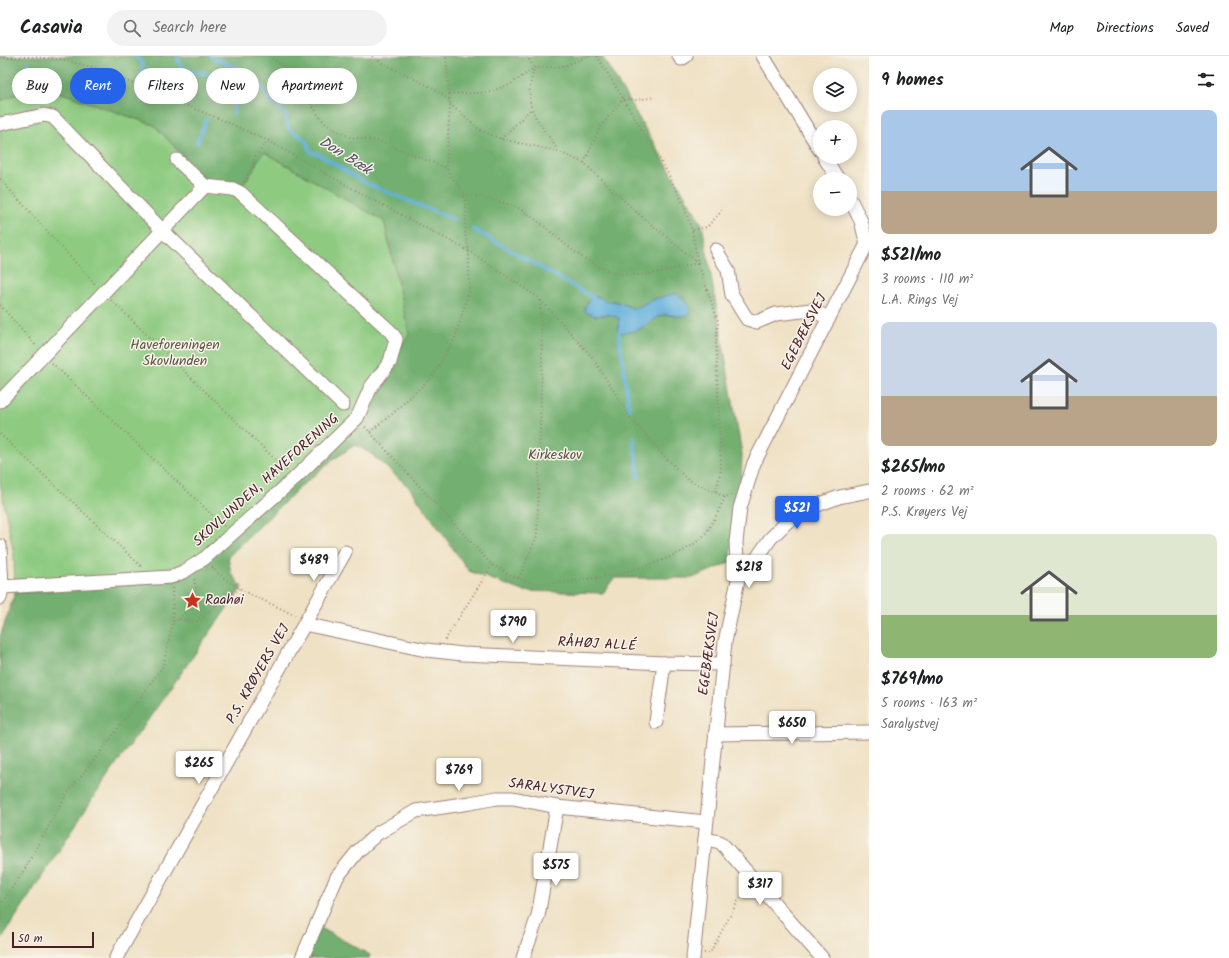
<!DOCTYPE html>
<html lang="en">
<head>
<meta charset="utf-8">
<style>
  :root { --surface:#fff; --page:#f2f2f2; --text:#202124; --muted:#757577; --line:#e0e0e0; --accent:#2563eb }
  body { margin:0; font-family:Kalam,sans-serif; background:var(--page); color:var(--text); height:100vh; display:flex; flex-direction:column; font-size:15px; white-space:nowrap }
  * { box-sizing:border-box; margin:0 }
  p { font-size:13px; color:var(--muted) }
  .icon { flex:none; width:22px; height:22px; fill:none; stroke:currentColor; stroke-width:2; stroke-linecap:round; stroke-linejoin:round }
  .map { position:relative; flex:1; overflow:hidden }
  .panel { display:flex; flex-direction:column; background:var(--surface); width:360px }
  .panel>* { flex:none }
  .banner { position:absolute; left:12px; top:12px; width:380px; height:36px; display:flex; gap:8px }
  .tools { position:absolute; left:813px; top:12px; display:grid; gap:8px }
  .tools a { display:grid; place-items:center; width:44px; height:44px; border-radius:50%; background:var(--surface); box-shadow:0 2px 10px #0003; font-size:20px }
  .scale { position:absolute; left:12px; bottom:10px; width:82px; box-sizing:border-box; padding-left:4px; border:2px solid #4a1f2b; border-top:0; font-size:11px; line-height:14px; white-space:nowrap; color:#4a1f2b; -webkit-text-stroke:3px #f7f3e8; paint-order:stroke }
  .price { position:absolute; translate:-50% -34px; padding:0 9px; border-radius:4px; background:#fff; color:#222; font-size:13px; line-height:26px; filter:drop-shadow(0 1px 2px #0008) }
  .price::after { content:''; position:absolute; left:50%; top:24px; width:12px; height:9px; margin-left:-6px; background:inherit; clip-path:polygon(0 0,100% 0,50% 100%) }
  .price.active { background:var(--accent); color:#fff }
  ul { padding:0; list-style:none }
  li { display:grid; align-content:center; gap:8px; height:212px; padding:0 12px }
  li span { display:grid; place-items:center; height:124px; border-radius:8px; color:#555 }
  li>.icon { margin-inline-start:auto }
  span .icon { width:72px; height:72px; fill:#fffc; stroke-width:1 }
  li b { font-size:17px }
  h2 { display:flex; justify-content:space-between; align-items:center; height:48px; padding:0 12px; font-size:17px }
  .pill { padding:0 14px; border-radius:18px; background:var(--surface); box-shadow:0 2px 10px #0003; font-size:14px; line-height:36px }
  .pill.active { background:var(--accent); color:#fff }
  header { display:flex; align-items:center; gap:24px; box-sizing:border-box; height:56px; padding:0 20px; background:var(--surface); border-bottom:1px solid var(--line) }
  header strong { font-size:19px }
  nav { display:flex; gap:22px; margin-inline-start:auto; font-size:14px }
  .search { width:280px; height:36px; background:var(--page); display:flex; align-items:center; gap:10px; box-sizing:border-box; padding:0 14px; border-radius:22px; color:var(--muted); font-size:15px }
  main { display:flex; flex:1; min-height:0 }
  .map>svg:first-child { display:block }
</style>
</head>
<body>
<header>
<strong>Casavia</strong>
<div class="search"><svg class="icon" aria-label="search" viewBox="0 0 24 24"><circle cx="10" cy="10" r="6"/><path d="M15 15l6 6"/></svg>Search here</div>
<nav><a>Map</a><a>Directions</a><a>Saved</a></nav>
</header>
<main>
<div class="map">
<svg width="869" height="902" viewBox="0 0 869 902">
  <rect width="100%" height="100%" fill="#f7f3e8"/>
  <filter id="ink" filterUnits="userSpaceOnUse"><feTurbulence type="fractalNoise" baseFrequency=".025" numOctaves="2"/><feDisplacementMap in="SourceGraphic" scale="8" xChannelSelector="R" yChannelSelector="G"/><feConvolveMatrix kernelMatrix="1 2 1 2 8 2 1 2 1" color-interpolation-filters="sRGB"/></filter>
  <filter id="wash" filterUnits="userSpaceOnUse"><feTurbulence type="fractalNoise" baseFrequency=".012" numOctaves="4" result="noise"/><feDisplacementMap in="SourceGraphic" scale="16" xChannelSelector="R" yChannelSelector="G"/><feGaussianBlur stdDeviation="0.9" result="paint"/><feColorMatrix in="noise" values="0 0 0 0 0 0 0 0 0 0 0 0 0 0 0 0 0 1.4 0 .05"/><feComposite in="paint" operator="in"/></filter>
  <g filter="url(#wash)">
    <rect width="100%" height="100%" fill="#efe1c4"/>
    <path fill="#8ecb81" stroke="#6c7556" d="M39,29l115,40 53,56 46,-10 4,-10 7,-9 120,69 25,113 -55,91 -179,155 -160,13 -1,-38 -14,-72v-382z"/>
    <g fill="#72af6f" stroke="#5e674d" fill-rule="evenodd">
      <path d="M0,0h602l100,168 40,230 -1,29 -12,80 -37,15h-78l-11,15 -80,-2 -54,-20 -59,-83 -40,-35 -15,-8 -24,16 -31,26 -72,70 3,16 11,14 -145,205 -97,149v-304l15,-44 160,-13 179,-155 55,-91 -25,-113 -120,-69 -7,9 -4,10 -13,17 -33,-7 -53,-56 -115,-40 -39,16zM676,238l7,3 5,7 -6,13 -14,-2h-6l-27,16 -15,2 -2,-3 1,-12c-8,-4 -14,-4 -23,-2l8,-15 3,1 7,-1 21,8z"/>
      <path d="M319,871l51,28 -1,3h-63z"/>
    </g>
    <path fill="#63b1dd" stroke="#566884" d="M676,237c8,5 11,10 14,18l-3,5c-9,2 -16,-3 -25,-1 -7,2 -13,9 -19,12 -8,5 -15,5 -24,6l-1,-3 1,-12 -12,-4 -11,2 -11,-4v-5l6,-11 9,1 7,5 7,-1 21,8 16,-9z"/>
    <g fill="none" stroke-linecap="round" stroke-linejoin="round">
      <g stroke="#63b1dd" stroke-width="3.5">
        <path d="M136,0l7,9 -2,13"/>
        <path d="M177,0l3,9 17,9 5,-2c16,5 14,12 12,27"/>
        <path d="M211,0l6,5h5l9,5 8,2 8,6 15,13 4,9 21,20c-4,17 10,15 18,24 3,3 4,9 6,12l9,3 43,27 92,38"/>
        <path d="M227,8l-1,15 9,21 -1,13"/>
        <path d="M25,28l4,-21"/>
        <path d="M197,87l9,-23"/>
        <path d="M473,173l121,69"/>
        <path d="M620,273l-1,4 10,76"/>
        <path d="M633,381l6,41"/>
      </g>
    </g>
  </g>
  <g filter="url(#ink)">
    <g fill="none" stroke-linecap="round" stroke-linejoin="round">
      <defs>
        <g id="minor">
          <path d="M679,0l2,3 5,-3"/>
          <path d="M763,0l57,94"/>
          <path d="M0,68l44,-9 9,2 110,114 180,174"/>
          <path d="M824,101l14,22"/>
          <path d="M177,104l28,26"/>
          <path d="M850,143l11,22 6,24"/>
          <path d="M716,194l12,20 4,25 15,24 10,3 19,-8 35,-4 18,8"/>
          <path d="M0,345l205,-215"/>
          <path d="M0,490l2,41 -2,11"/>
          <path d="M738,512l8,-2 9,-5 15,-22 18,-18 27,-15 24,-9 30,-6"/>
          <path d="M2,531l169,-10 14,-6 20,-13 90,-80 62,-60 14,-31 19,-25 6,-23 -6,-8 -149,-138 -8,-4 -28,-3"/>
          <path d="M304,568l122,26 37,4 201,9 59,1"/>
          <path d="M656,666l8,-59"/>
          <path d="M715,678l154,-2"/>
          <path d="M705,783l15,3 4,4 98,112"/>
          <path d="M116,902l229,-406"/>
          <path d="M302,902l35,-81 21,-26 20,-18 38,-22 54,-8 27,-5h16l44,9 149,15"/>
          <path d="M523,902l15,-42 19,-109"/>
          <path d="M693,902l32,-316 13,-62 -2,-38 4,-34 14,-45 115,-223"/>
        </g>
      </defs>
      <use href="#minor" stroke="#9c8078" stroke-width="15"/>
      <g stroke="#9c8078" stroke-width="2" stroke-dasharray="1 3" stroke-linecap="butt">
        <path d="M269,0l13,9 21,26 16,25 7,8 10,6 14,7 29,4 67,27"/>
        <path d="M372,0l10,7 51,25 16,12"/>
        <path d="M527,0l7,12c-6,25 -8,37 8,59 5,8 11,14 15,23"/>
        <path d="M597,0l68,112 18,35 9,28 6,32 20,58 -2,23 5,126 -6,23"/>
        <path d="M0,2l27,-1 34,2 31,8 135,55 41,19 98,55 103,55 71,48 52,58 40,63 33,37 23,23 37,17 8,-3"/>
        <path d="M449,38l32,-1 8,-1 22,-8 23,-16 30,-2 25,-10"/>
        <path d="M450,48l30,26 21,9 56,12 27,12 50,47 64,53"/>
        <path d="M501,83l30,-30"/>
        <path d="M584,107l17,-37 22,-27 14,1 18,-3"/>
        <path d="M0,123l95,105"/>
        <path d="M244,126l8,-15 3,-10 13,-16"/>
        <path d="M464,138c19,4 41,6 59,17 36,22 60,60 106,64 23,1 47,-7 69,-12"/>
        <path d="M693,174l14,-3 12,-13 2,-4"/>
        <path d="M111,244l176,171"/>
        <path d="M0,249l37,42"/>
        <path d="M52,307l173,164"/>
        <path d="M365,371l127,138c14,7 29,17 45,19 5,0 11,-1 16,-1 39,-2 125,-18 151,-48 9,-11 15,-26 21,-38"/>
        <path d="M370,376l22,-18 40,-37 23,-39 14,-47v-40l-4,-18 1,-22 -2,-17 -18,-26 4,-64 -4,-48"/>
        <path d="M0,378l142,133"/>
        <path d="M212,511c17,21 60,36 84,49"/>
        <path d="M519,522l18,-42 5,-180 -2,-56"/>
        <path d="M179,563l9,-10 -4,-9 2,-7h8l2,-4 -2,-11"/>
        <path d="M173,566l6,-3 18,2 25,-21 1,-5 11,-2 5,-5"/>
        <path d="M445,584l47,-75"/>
        <path d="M0,849l23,-33 43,-77 40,-50 57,-79 10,-44 -1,-34"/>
        <path d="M704,897h6l35,-65"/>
      </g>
      <use href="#minor" stroke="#fff" stroke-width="13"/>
    </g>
  </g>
  <defs>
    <symbol id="sight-bare" viewBox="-9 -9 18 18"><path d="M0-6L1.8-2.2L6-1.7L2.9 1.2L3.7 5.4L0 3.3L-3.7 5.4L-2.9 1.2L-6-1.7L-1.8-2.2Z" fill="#c8321e" stroke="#f7f3e8" stroke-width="2.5" paint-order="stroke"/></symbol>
  </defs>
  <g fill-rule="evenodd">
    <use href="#sight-bare" x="180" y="532" width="25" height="25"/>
  </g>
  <g text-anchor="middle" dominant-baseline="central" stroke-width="3" stroke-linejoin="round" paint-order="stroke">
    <g font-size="14" fill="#4a1f2b" stroke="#f7f3e8">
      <text transform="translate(804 276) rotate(-63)">EGEBÆKSVEJ</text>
      <text transform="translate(266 424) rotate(-42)">SKOVLUNDEN, HAVEFORENING</text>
      <text transform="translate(597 588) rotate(3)">RÅHØJ ALLÉ</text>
      <text transform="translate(709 598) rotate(-82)">EGEBÆKSVEJ</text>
      <text transform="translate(258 618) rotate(-60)">P.S. KRØYERS VEJ</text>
      <text transform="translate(551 733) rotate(8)">SARALYSTVEJ</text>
    </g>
    <g font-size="14" fill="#5e5345" stroke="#f7f3e8">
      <text x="175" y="289">Haveforeningen<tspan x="175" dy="16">Skovlunden</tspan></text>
      <text x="555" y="399">Kirkeskov</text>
    </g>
    <g font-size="14" fill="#4a1f2b" stroke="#f7f3e8" text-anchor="start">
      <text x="205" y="544">Raahøi</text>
    </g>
    <g font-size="15" font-style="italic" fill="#535269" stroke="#f7f3e8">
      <text transform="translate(345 100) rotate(32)">Don Bæk</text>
    </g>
  </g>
</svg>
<div class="tools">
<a><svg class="icon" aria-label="layers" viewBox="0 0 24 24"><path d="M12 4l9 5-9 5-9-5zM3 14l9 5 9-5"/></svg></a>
<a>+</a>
<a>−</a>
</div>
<div class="scale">50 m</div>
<b class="price active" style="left:797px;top:474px">$521</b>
<b class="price" style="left:314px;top:526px">$489</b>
<b class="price" style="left:749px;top:533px">$218</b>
<b class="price" style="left:513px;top:588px">$790</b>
<b class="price" style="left:792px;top:689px">$650</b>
<b class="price" style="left:199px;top:729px">$265</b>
<b class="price" style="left:459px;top:736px">$769</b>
<b class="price" style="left:556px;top:831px">$575</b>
<b class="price" style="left:760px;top:850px">$317</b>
<div class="banner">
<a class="pill">Buy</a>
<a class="pill active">Rent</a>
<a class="pill">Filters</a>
<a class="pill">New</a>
<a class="pill">Apartment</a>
</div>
</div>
<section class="panel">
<h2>9 homes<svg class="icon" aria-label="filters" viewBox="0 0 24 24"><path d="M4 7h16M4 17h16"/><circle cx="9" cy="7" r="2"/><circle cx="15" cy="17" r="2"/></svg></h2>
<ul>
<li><span style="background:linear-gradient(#a9c7e8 65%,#b9a48a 0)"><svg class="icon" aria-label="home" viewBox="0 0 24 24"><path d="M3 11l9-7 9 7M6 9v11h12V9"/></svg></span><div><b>$521/mo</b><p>3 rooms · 110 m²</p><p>L.A. Rings Vej</p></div></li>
<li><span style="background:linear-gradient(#c9d6e8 60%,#b9a48a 0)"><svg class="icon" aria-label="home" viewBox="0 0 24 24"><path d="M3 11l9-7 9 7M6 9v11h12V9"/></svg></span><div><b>$265/mo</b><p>2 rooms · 62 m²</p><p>P.S. Krøyers Vej</p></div></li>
<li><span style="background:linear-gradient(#dfe7d0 65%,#8fb573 0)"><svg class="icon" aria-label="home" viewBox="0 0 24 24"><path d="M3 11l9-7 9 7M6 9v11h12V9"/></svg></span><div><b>$769/mo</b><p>5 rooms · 163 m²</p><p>Saralystvej</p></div></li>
</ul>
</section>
</main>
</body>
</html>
